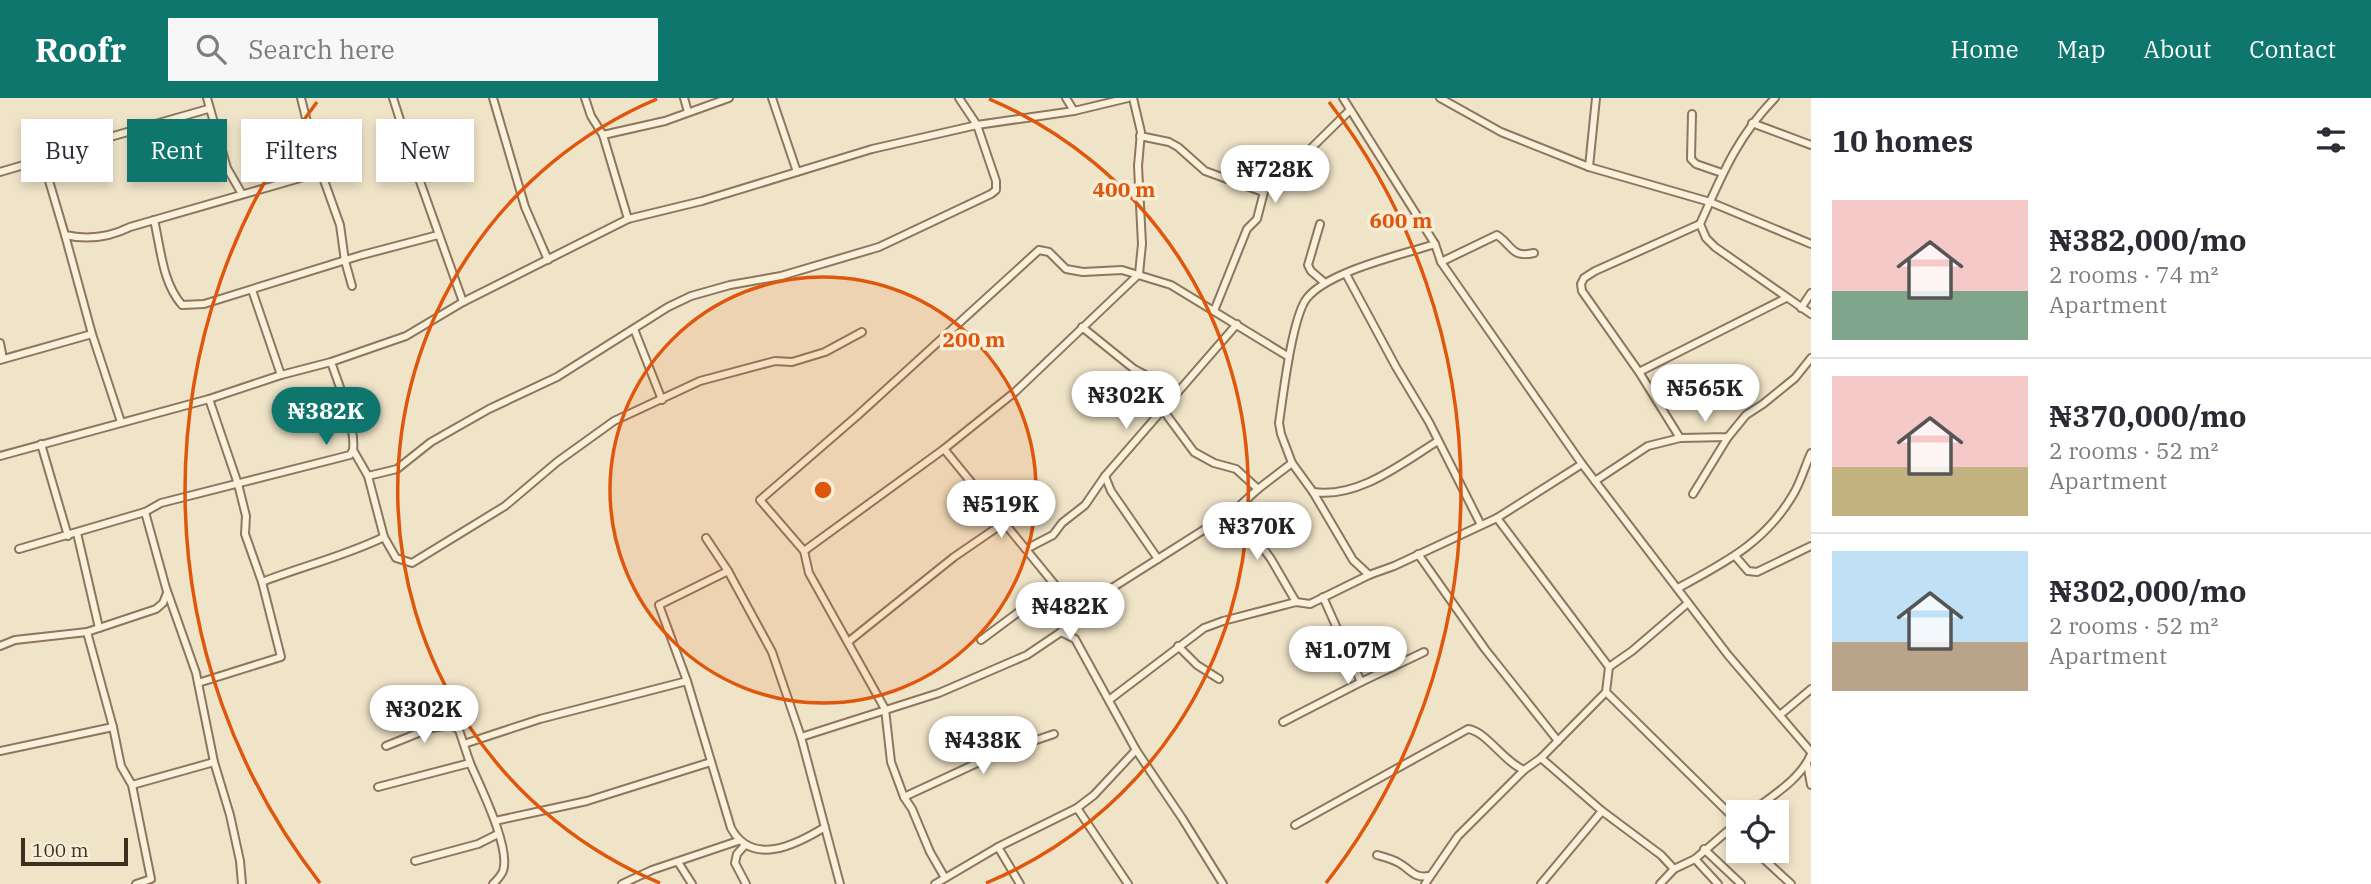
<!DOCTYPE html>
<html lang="en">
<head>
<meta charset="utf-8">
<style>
  :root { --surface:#fff; --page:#f7f7f7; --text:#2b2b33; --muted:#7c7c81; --line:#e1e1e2; --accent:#0f766e }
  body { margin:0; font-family:"IBM Plex Serif",serif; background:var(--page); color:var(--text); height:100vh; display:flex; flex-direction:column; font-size:26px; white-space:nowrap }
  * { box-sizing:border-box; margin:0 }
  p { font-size:23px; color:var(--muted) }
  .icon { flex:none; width:38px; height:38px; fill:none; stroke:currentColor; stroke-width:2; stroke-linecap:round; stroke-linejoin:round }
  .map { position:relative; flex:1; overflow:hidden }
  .panel { display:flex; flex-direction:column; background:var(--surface); width:560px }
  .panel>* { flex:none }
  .hud { position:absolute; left:21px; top:21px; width:665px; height:63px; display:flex; gap:14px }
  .fabs { position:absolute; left:1726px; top:702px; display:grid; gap:14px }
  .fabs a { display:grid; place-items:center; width:63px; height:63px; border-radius:0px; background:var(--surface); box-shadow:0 4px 10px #0003; font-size:35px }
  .scale { position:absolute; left:21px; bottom:18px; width:107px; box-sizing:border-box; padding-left:7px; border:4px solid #3d2e20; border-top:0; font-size:19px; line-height:24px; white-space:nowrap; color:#3d2e20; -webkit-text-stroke:5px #f7eed8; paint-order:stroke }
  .price { position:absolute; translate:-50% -60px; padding:0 16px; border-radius:24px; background:#fff; color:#222; font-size:23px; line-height:46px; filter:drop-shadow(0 2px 4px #0008) }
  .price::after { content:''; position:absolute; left:50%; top:42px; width:21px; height:16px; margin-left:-10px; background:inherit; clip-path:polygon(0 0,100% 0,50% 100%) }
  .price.on { background:var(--accent); color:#fff }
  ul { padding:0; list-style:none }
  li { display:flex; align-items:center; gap:21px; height:175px; padding:0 21px }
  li+li { border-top:2px solid var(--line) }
  li span { display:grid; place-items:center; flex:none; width:196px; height:140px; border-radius:0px; color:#555 }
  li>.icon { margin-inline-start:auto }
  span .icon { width:84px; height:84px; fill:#fffc; stroke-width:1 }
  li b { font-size:30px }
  h2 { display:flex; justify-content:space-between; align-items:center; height:84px; padding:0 21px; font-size:30px }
  .pill { padding:0 24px; border-radius:0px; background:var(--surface); box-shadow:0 4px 10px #0003; font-size:24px; line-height:63px }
  .pill.on { background:var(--accent); color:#fff }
  header { display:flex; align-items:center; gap:42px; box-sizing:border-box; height:98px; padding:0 35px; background:var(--accent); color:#fff }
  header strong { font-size:33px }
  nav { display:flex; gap:38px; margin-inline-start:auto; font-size:24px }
  .search { width:490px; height:63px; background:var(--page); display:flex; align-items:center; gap:18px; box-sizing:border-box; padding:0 24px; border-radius:0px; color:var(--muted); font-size:26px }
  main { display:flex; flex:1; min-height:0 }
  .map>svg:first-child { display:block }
</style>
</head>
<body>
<header>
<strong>Roofr</strong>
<div class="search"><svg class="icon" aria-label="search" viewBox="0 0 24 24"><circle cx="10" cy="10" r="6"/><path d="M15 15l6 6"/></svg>Search here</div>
<nav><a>Home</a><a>Map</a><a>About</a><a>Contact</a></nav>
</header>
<main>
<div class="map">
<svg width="1811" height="786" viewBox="0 0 1811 786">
  <rect width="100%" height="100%" fill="#f0e4c8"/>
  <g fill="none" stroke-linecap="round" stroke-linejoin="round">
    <defs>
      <g id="street">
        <path d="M207,0l20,70 15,26"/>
        <path d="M301,0l15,60 24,67 5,36 7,25"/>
        <path d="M393,0l24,75 46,129"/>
        <path d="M493,0l32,109 23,53"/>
        <path d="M585,0l6,18 12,19 25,84"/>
        <path d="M684,0l4,14"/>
        <path d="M772,0l25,74"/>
        <path d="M1066,0l8,13"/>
        <path d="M1343,0l92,146 6,18 141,202 146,191 83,97"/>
        <path d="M1440,0l61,34 88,35 121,35 101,42"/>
        <path d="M1775,0c-38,39 -53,77 -75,126l6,14 9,9 96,67"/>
        <path d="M1692,16l-1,45 5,5 26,9"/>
        <path d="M1752,25l59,22"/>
        <path d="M603,37l62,-14 64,-23"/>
        <path d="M1140,38l29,6 9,5 27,24 58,21"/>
        <path d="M41,62l6,14 18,61c22,5 45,2 65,-8l191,-55"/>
        <path d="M1589,69l7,-69"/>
        <path d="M0,74l41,-12 34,-13 133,-38"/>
        <path d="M154,122c7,29 8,62 28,85l22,-1 158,-49 76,-20"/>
        <path d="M1320,126l-12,41 3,6 14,12"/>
        <path d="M65,137l27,99 29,88"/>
        <path d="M1441,164l56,-27c16,11 14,23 37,18"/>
        <path d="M1346,176l50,93 33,55 52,103"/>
        <path d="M252,192l29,85"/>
        <path d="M1801,210l10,-15"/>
        <path d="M1214,213l33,-82 10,-10 8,-31 20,-14 65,-64"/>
        <path d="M1082,229l52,42 43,23"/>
        <path d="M634,231l28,71"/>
        <path d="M0,245l3,16"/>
        <path d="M0,262l92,-26"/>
        <path d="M1639,274l147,-74"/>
        <path d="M209,301l29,85 8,32 -1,18 17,48c41,-16 83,-26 122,-45l-16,-61"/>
        <path d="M1163,312l31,42 20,11 22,6 22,20"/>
        <path d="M1680,340l-41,-66 -57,-81 -1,-7 3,-6 11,-7 105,-47"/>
        <path d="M41,346l27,92"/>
        <path d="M944,351l111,136 27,22"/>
        <path d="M353,352l15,26 29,-7 34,-27 58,-33 68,-32 111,-70 23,-11 39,-11 51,-9 98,-29 112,-53 5,-4v-9l-19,-56 -18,-27"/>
        <path d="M0,358l209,-57 72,-24 50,-13 75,-26 57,-34 165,-83 74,-18 170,-52 105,-24 97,-14 54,-13"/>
        <path d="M1105,378l6,15 47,68"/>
        <path d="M1595,383l53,-35 32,-8 48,-1 18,-22 17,-11 32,-26 16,-20"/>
        <path d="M1313,394c45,7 89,-29 125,-51"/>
        <path d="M1693,396l35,-57"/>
        <path d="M1235,412l36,49 25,43"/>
        <path d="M145,414l21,76 30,85 18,89 16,53 10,46 2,23"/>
        <path d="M1497,420l112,149"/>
        <path d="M77,435l22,95"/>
        <path d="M384,439l12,21 16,5 93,-57 52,-44 57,-41 86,-40 75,-20 17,1 33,-10 37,-20"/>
        <path d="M706,440l22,33 44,81 29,85 39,147"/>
        <path d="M19,451l126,-37 16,-9 189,-48 3,-5c3,-23 -14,-65 -22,-88"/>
        <path d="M1026,451l27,-14 9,-12 23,-18 20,-29 132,-152"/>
        <path d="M804,453l140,-102 71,-57 124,-118 3,-30 -4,-78 3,-34 -8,-34"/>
        <path d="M1418,456l67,95 73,92"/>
        <path d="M1736,459l12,14 9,1 54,-26"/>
        <path d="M728,473l-69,34 28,76 44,147c21,39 65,17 94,-1"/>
        <path d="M1369,477l-16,-15 -40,-68 -21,-29 -11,-29 -2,-11c4,-27 13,-106 28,-125 22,-27 94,-43 128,-54"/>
        <path d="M1678,490c48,-26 88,-46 116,-95 7,-12 11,-27 17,-40"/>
        <path d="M1323,499l38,85 63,-30"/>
        <path d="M1061,534l14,7 61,111 46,68 41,66"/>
        <path d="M981,542l74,-55"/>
        <path d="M848,544l106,-85 51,-35"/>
        <path d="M0,548l15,-6 72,-8"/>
        <path d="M1178,548l19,19 22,14"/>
        <path d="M198,585l83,-26 -19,-75"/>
        <path d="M1606,594l132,130"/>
        <path d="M1109,602l95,-72 19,-7 73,-19 14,2 59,-29 25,-9 103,-48 85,-54"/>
        <path d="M1780,617l31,-26"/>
        <path d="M1283,624l78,-40"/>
        <path d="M801,639l138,-44 88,-38 34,-23 21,-25 153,-97 23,-21 34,-26"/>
        <path d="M464,646l76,-25 147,-38"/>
        <path d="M0,653l113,-24"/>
        <path d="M1541,660l61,53 59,44 13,14"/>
        <path d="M470,665c10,23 41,85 33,108 -2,5 -6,9 -10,13"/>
        <path d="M1807,665l4,22"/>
        <path d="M132,687l82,-23"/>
        <path d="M378,689l92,-24 -11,-33 -7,-5 -21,3 -45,18"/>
        <path d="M904,699l97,-45 53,-18"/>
        <path d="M1077,710l51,76"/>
        <path d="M1751,714c21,-16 50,-33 60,-58"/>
        <path d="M495,723l92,-20 124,-39"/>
        <path d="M1295,727l173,-96c18,2 36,33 56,41"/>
        <path d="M745,747l-8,9 -2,9 11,21"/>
        <path d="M998,749l22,37"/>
        <path d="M1704,751l37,35"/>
        <path d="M1754,752l37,34"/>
        <path d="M1377,757c7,2 15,4 22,8 11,6 15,16 30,13"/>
        <path d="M1695,761l23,25"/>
        <path d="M415,763l63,-17 20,-10"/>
        <path d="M678,764l14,22"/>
        <path d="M945,780l-15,-26 -18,-43 -8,-12 -13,-35 -6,-53 -76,-136 -5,-22 -44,-51 97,-84 182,-166 10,2 17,17 17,3 39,-2 49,15 118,72"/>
        <path d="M136,786l15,-5 -19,-94 -11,-19 -8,-39 -26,-95 69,-23 7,-6 4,-10"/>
        <path d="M622,786l30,-14 86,-29"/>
        <path d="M935,786l63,-37 79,-39 17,-13 42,-45"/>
        <path d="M1425,786l33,-48 66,-66 17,-12 65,-66 3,-25 23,-16 56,-48"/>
        <path d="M1541,786l61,-73"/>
        <path d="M1660,786l14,-15 21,-10 43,-37"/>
      </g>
    </defs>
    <use href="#street" stroke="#8d765c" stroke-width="10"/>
    <use href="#street" stroke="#faf1dc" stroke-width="6"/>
  </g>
  <circle cx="823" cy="392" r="213" fill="#df570d" fill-opacity=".12"/>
  <g fill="none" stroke="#df570d" stroke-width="3.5">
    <circle cx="823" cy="392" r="213"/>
    <path d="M660 785A425 425 0 0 1 657 1M989 1A425 425 0 0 1 986 785"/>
    <path d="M320 785A638 638 0 0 1 317 4M1329 4A638 638 0 0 1 1326 785"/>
  </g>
  <circle cx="823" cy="392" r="10" fill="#df570d" stroke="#f7eed8" stroke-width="3.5"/>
  <g font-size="21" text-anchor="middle" font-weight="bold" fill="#df570d" stroke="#f7eed8" stroke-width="7" stroke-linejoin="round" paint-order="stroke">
    <text x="1124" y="99">400 m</text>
    <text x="1401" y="130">600 m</text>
    <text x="974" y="249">200 m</text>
  </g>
</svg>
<div class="fabs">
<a><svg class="icon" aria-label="locate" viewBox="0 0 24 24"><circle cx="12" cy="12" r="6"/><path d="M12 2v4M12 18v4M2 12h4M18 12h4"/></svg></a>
</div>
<div class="scale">100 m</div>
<b class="price" style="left:1275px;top:107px">₦728K</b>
<b class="price" style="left:1705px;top:326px">₦565K</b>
<b class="price" style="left:1126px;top:333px">₦302K</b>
<b class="price on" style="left:326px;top:349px">₦382K</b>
<b class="price" style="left:1001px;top:442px">₦519K</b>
<b class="price" style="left:1257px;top:464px">₦370K</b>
<b class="price" style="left:1070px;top:544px">₦482K</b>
<b class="price" style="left:1348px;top:588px">₦1.07M</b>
<b class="price" style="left:424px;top:647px">₦302K</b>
<b class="price" style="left:983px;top:678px">₦438K</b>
<div class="hud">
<a class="pill">Buy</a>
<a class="pill on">Rent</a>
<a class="pill">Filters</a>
<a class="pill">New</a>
</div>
</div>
<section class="panel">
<h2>10 homes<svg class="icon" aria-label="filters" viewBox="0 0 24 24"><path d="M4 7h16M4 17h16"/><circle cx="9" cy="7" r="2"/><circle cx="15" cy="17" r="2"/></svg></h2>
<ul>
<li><span style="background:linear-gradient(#f6c9c9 65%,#7fa58c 0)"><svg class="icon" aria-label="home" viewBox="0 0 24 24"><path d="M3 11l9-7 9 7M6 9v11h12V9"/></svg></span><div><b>₦382,000/mo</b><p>2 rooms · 74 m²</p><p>Apartment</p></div></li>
<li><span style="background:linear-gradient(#f6c9c9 65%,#c2b280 0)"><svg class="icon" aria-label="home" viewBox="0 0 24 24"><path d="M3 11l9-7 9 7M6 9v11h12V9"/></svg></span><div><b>₦370,000/mo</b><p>2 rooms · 52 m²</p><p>Apartment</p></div></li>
<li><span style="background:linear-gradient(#bfe0f5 65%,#b9a48a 0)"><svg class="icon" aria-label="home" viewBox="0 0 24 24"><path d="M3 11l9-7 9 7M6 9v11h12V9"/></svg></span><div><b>₦302,000/mo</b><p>2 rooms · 52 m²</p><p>Apartment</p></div></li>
</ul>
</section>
</main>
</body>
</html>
